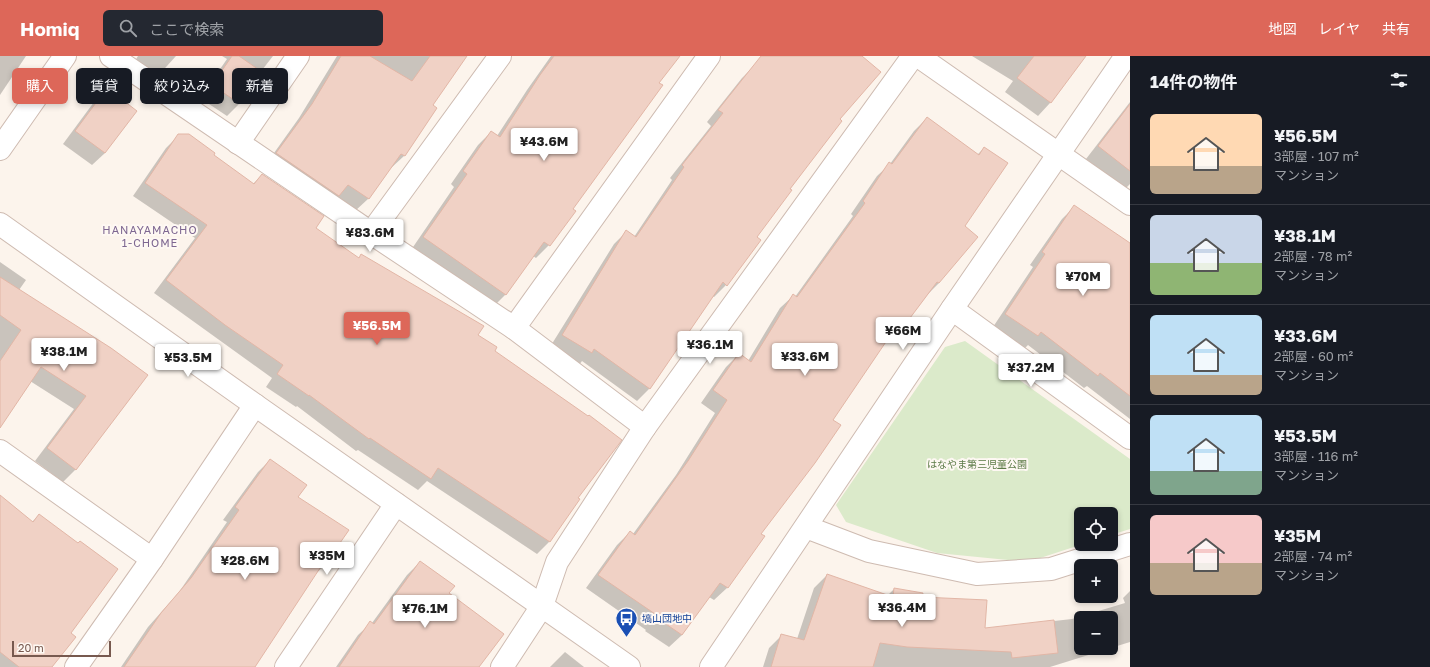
<!DOCTYPE html>
<html lang="ja">
<head>
<meta charset="utf-8">
<style>
  :root { --surface:#171b24; --page:#242831; --text:#f1f3f6; --muted:#9ea1a6; --line:#363941; --accent:#dd6759 }
  body { margin:0; font-family:"Golos Text","Noto Sans JP",sans-serif; background:var(--page); color:var(--text); height:100vh; display:flex; flex-direction:column; font-size:15px; white-space:nowrap }
  * { box-sizing:border-box; margin:0 }
  p { font-size:13px; color:var(--muted) }
  .icon { flex:none; width:22px; height:22px; fill:none; stroke:currentColor; stroke-width:2; stroke-linecap:round; stroke-linejoin:round }
  .map { position:relative; flex:1; overflow:hidden }
  .drawer { display:flex; flex-direction:column; background:var(--surface); width:300px }
  .drawer>* { flex:none }
  .banner { position:absolute; left:12px; top:12px; width:380px; height:36px; display:flex; gap:8px }
  .controls { position:absolute; left:1074px; top:451px; display:grid; gap:8px }
  .controls a { display:grid; place-items:center; width:44px; height:44px; border-radius:6px; background:var(--surface); box-shadow:0 2px 6px #0003; font-size:20px }
  .scale { position:absolute; left:12px; bottom:10px; width:99px; box-sizing:border-box; padding-left:4px; border:2px solid #77594f; border-top:0; font-size:11px; line-height:14px; white-space:nowrap; color:#77594f; -webkit-text-stroke:3px #fef8f3; paint-order:stroke }
  .price { position:absolute; translate:-50% -34px; padding:0 9px; border-radius:4px; background:#fff; color:#222; font-size:13px; line-height:26px; filter:drop-shadow(0 1px 2px #0008) }
  .price::after { content:''; position:absolute; left:50%; top:24px; width:12px; height:9px; margin-left:-6px; background:inherit; clip-path:polygon(0 0,100% 0,50% 100%) }
  .price.current { background:var(--accent); color:#fff }
  ul { padding:0; list-style:none }
  li { display:flex; align-items:center; gap:12px; height:100px; padding:0 20px }
  li+li { border-top:1px solid var(--line) }
  li span { display:grid; place-items:center; flex:none; width:112px; height:80px; border-radius:6px; color:#555 }
  li>.icon { margin-inline-start:auto }
  span .icon { width:48px; height:48px; fill:#fffc; stroke-width:1 }
  li b { font-size:17px }
  h2 { display:flex; justify-content:space-between; align-items:center; height:48px; padding:0 20px; font-size:17px }
  .pill { padding:0 14px; border-radius:6px; background:var(--surface); box-shadow:0 2px 6px #0003; font-size:14px; line-height:36px }
  .pill.current { background:var(--accent); color:#fff }
  header { display:flex; align-items:center; gap:24px; box-sizing:border-box; height:56px; padding:0 20px; background:var(--accent); color:#fff }
  header strong { font-size:19px }
  nav { display:flex; gap:22px; margin-inline-start:auto; font-size:14px }
  .search { width:280px; height:36px; background:var(--page); display:flex; align-items:center; gap:10px; box-sizing:border-box; padding:0 14px; border-radius:6px; color:var(--muted); font-size:15px }
  main { display:flex; flex:1; min-height:0 }
  .map>svg:first-child { display:block }
</style>
</head>
<body>
<header>
<strong>Homiq</strong>
<div class="search"><svg class="icon" aria-label="search" viewBox="0 0 24 24"><circle cx="10" cy="10" r="6"/><path d="M15 15l6 6"/></svg>ここで検索</div>
<nav><a>地図</a><a>レイヤ</a><a>共有</a></nav>
</header>
<main>
<div class="map">
<svg width="1130" height="611" viewBox="0 0 1130 611">
  <rect width="100%" height="100%" fill="#fcf4ec"/>
  <path fill="#dbeaca" d="M965,285l165,118v70l-19,6v-21h-30v30h2l-55,18 -91,-9 -91,-31 -10,-17 109,-158z"/>
  <g fill="#0003" fill-rule="evenodd">
    <path d="M0,0h26l-26,39z"/>
    <path d="M138,0h38l-19,21 -22,-16z"/>
    <path d="M222,0h51l-14,18 -20,30 -12,12 -27,-18 27,-39z"/>
    <path d="M337,0h129l-35,50 4,2 -31,48 -13,12h-1l-22,31 -13,12 -91,-44 35,-49z"/>
    <path d="M551,0h128l-21,27 -87,127 3,2 -25,33 -13,13 -3,-2 -27,38 -13,13 -82,-57 43,-63 -3,-3 27,-39 13,-13 6,4 30,-46z"/>
    <path d="M766,0h94l-21,63 -83,118 -30,48 -12,12 -2,-1 -63,93 -12,12 -55,-40 -3,4 -29,-18 64,-103 12,-12 8,5 38,-57 -2,-2 41,-52 -4,-4 35,-44 13,-13z"/>
    <path d="M972,0h113l-35,47 -12,13 -33,-24 8,-11z"/>
    <path d="M107,33l-2,64 -13,12 -29,-21 31,-42z"/>
    <path d="M1130,46v82l-5,5 -39,-30z"/>
    <path d="M927,62l50,37 7,-7 -20,79 -25,56 -13,13 -26,34 -13,13 -2,-2 -53,79 -72,114 3,3 -36,51 -13,12 -5,-3 -27,38 -13,12 -24,-16 1,-1 -60,-42 31,-43 13,-13 3,2 43,-59 39,-62 -14,-10 25,-36 13,-13 9,7 32,-53 13,-12 2,1 58,-81 -2,-2 26,-38 13,-12 24,-33z"/>
    <path d="M179,79l33,20 40,30 10,-10 52,53 44,31 4,-4 114,80 17,16 85,148 -29,43 -12,12 -110,-73 -9,9 -60,-40 -2,1 -59,-45 -1,1 -30,-20 6,-9 -118,-85 41,-55 -62,-42 33,-48z"/>
    <path d="M1074,151l56,37v175l-43,-33 -3,2 -56,-43 -3,3 -32,-21 40,-60 -3,-2 32,-46z"/>
    <path d="M0,206l26,18 -7,10 92,60 -35,119 -13,13 -28,-21 39,-52 -44,-28 -30,42z"/>
    <path d="M270,404l27,38 50,32 -23,36 -11,10 -59,91h-133l27,-40 31,-35 48,-70 -4,-2 35,-48z"/>
    <path d="M0,454l32,12 7,-7 31,118 -19,34h-51z"/>
    <path d="M420,506l28,32 29,73h-141l22,-32 13,-12h1l35,-48z"/>
    <path d="M827,519l60,21 7,-7 27,9 63,31 88,-10 53,-16 -2,-5 7,-7v51l-80,25h-287l6,-19 13,-13 15,4 17,-51zM1081,562h30v30h-30z"/>
    <path d="M565,596l19,15h-34z"/>
  </g>
  <g fill="#f0d1c5" stroke="#e2b6a6">
    <path d="M232,0h7l23,16 -22,32 -28,-19z"/>
    <path d="M341,0h29l42,25 18,-25h37l-34,49 4,3 -32,48 -4,-2 -32,45 -21,-14 -9,11 -63,-43 36,-49z"/>
    <path d="M554,0h126l-21,27 4,2 -90,124 3,2 -26,35 -6,-4 -38,53 -83,-58 44,-63 -4,-3 28,-40 9,6 40,-62z"/>
    <path d="M761,0h101l19,16 -41,47 2,2 -52,68 2,1 -35,47 4,3 -34,46 -4,-4 -73,107 -56,-40 -2,4 -30,-18 64,-105 10,7 48,-70 -2,-2 41,-52 -5,-3z"/>
    <path d="M1034,0h52l-35,47 -34,-25z"/>
    <path d="M107,32l30,23 -32,42 -30,-22z"/>
    <path d="M1130,48v67l-32,-25z"/>
    <path d="M927,61l52,38 5,-8 24,16 -43,63 13,11 -39,46 -2,-1 -36,48 -5,-3 -63,93 8,5 -26,38 -54,71 4,2 -37,52 -8,-5 -38,52 -25,-17 1,-2 -60,-41 32,-44 5,4 53,-74 39,-61 -14,-10 26,-37 12,9 42,-68 4,3 68,-94 -2,-2 26,-39 3,2z"/>
    <path d="M178,78h11l26,19 -1,2 40,29 8,-10 62,42 -8,12 43,30 2,-4 123,72 -6,9 19,12 -2,4 93,65 1,-1 33,25 -44,58 2,1 -30,43 -112,-74 -7,11 -61,-41 -1,1 -60,-44v1l-32,-22 6,-9 -58,-40 -59,-45 41,-55 -62,-42z"/>
    <path d="M1074,149l56,38v153l-30,-23 -2,3 -57,-44 -3,4 -33,-22 40,-60 -3,-2z"/>
    <path d="M0,221l111,71 37,27 -72,95 -29,-22 39,-52 -45,-29 -41,61v-67l21,-31 -21,-15z"/>
    <path d="M270,403l37,26 -9,12 51,33 -25,36 -2,-1 -67,102h-131l37,-54 30,-35 48,-68 -4,-3z"/>
    <path d="M0,439l33,27 6,-8 39,29 2,-2 38,28 -47,64 5,4 -24,30h-33l-19,-15z"/>
    <path d="M420,505l35,25 -6,7 55,41 -25,33h-140l31,-46 4,3z"/>
    <path d="M827,518l66,23 1,-9 29,5 -1,4 65,3 -2,28 69,-8 4,33 -46,5 -1,-6 -104,-5 -27,-4 -7,24h-102l10,-33 23,6z"/>
  </g>
  <g fill="none" stroke-linecap="round" stroke-linejoin="round">
    <defs>
      <g id="minor">
        <path d="M111,0l260,177 143,95 131,99"/>
        <path d="M918,0l212,148"/>
        <path d="M238,87l60,-87"/>
        <path d="M371,177l129,-177"/>
        <path d="M952,253l178,129"/>
        <path d="M514,272l195,-272"/>
        <path d="M0,395l152,108"/>
        <path d="M806,471l63,24 108,23 74,-5 79,-25"/>
        <path d="M76,611l76,-108 103,-154"/>
        <path d="M502,611l40,-61 15,-44 88,-135 268,-371"/>
        <path d="M711,611l241,-358 174,-253"/>
      </g>
      <g id="tertiary">
        <path d="M0,93l65,-93"/>
        <path d="M0,168l255,181 374,262"/>
        <path d="M286,611l110,-163"/>
      </g>
    </defs>
    <use href="#minor" stroke="#cebbb1" stroke-width="24"/>
    <use href="#tertiary" stroke="#cebbb1" stroke-width="24"/>
    <use href="#minor" stroke="#fff" stroke-width="22"/>
    <use href="#tertiary" stroke="#fff" stroke-width="22"/>
  </g>
  <defs>
    <symbol id="bus-pin" viewBox="-11 -11 22 30"><path d="M0 17L-7.5 6A9.5 9.5 0 1 1 7.5 6Z" fill="#1a4fb4" stroke="#fef8f3"/><path d="M-5-6H5V4H4V6H2V4H-2V6H-4V4H-5ZM-3.5-4V0h7V-4ZM-3.5 1.2v1.5H-2V1.2ZM2 1.2v1.5H3.5V1.2Z" fill="#fff"/></symbol>
  </defs>
  <g fill-rule="evenodd">
    <use href="#bus-pin" x="614" y="550" width="25" height="34"/>
  </g>
  <g text-anchor="middle" dominant-baseline="central" stroke-width="4" stroke-linejoin="round" paint-order="stroke">
    <g font-size="10" fill="#5d7b48" stroke="#fef8f3">
      <text x="977" y="408">はなやま第三児童公園</text>
    </g>
    <g font-size="10" fill="#164399" stroke="#fef8f3" text-anchor="start">
      <text x="642" y="562">塙山団地中</text>
    </g>
    <g font-size="11" letter-spacing="1" fill="#7e6791" stroke="#fef8f3">
      <text x="150" y="173">HANAYAMACHO<tspan x="150" dy="13">1-CHOME</tspan></text>
    </g>
  </g>
</svg>
<div class="controls">
<a><svg class="icon" aria-label="locate" viewBox="0 0 24 24"><circle cx="12" cy="12" r="6"/><path d="M12 2v4M12 18v4M2 12h4M18 12h4"/></svg></a>
<a>+</a>
<a>−</a>
</div>
<div class="scale">20 m</div>
<b class="price" style="left:544px;top:106px">¥43.6M</b>
<b class="price" style="left:370px;top:197px">¥83.6M</b>
<b class="price" style="left:1083px;top:241px">¥70M</b>
<b class="price current" style="left:377px;top:290px">¥56.5M</b>
<b class="price" style="left:903px;top:295px">¥66M</b>
<b class="price" style="left:710px;top:309px">¥36.1M</b>
<b class="price" style="left:64px;top:316px">¥38.1M</b>
<b class="price" style="left:805px;top:321px">¥33.6M</b>
<b class="price" style="left:188px;top:322px">¥53.5M</b>
<b class="price" style="left:1031px;top:332px">¥37.2M</b>
<b class="price" style="left:327px;top:520px">¥35M</b>
<b class="price" style="left:245px;top:525px">¥28.6M</b>
<b class="price" style="left:902px;top:572px">¥36.4M</b>
<b class="price" style="left:425px;top:573px">¥76.1M</b>
<div class="banner">
<a class="pill current">購入</a>
<a class="pill">賃貸</a>
<a class="pill">絞り込み</a>
<a class="pill">新着</a>
</div>
</div>
<section class="drawer">
<h2>14件の物件<svg class="icon" aria-label="filters" viewBox="0 0 24 24"><path d="M4 7h16M4 17h16"/><circle cx="9" cy="7" r="2"/><circle cx="15" cy="17" r="2"/></svg></h2>
<ul>
<li><span style="background:linear-gradient(#ffd9b3 65%,#b9a48a 0)"><svg class="icon" aria-label="home" viewBox="0 0 24 24"><path d="M3 11l9-7 9 7M6 9v11h12V9"/></svg></span><div><b>¥56.5M</b><p>3部屋 · 107 m²</p><p>マンション</p></div></li>
<li><span style="background:linear-gradient(#c9d6e8 60%,#8fb573 0)"><svg class="icon" aria-label="home" viewBox="0 0 24 24"><path d="M3 11l9-7 9 7M6 9v11h12V9"/></svg></span><div><b>¥38.1M</b><p>2部屋 · 78 m²</p><p>マンション</p></div></li>
<li><span style="background:linear-gradient(#bfe0f5 75%,#b9a48a 0)"><svg class="icon" aria-label="home" viewBox="0 0 24 24"><path d="M3 11l9-7 9 7M6 9v11h12V9"/></svg></span><div><b>¥33.6M</b><p>2部屋 · 60 m²</p><p>マンション</p></div></li>
<li><span style="background:linear-gradient(#bfe0f5 70%,#7fa58c 0)"><svg class="icon" aria-label="home" viewBox="0 0 24 24"><path d="M3 11l9-7 9 7M6 9v11h12V9"/></svg></span><div><b>¥53.5M</b><p>3部屋 · 116 m²</p><p>マンション</p></div></li>
<li><span style="background:linear-gradient(#f6c9c9 60%,#b9a48a 0)"><svg class="icon" aria-label="home" viewBox="0 0 24 24"><path d="M3 11l9-7 9 7M6 9v11h12V9"/></svg></span><div><b>¥35M</b><p>2部屋 · 74 m²</p><p>マンション</p></div></li>
</ul>
</section>
</main>
</body>
</html>
